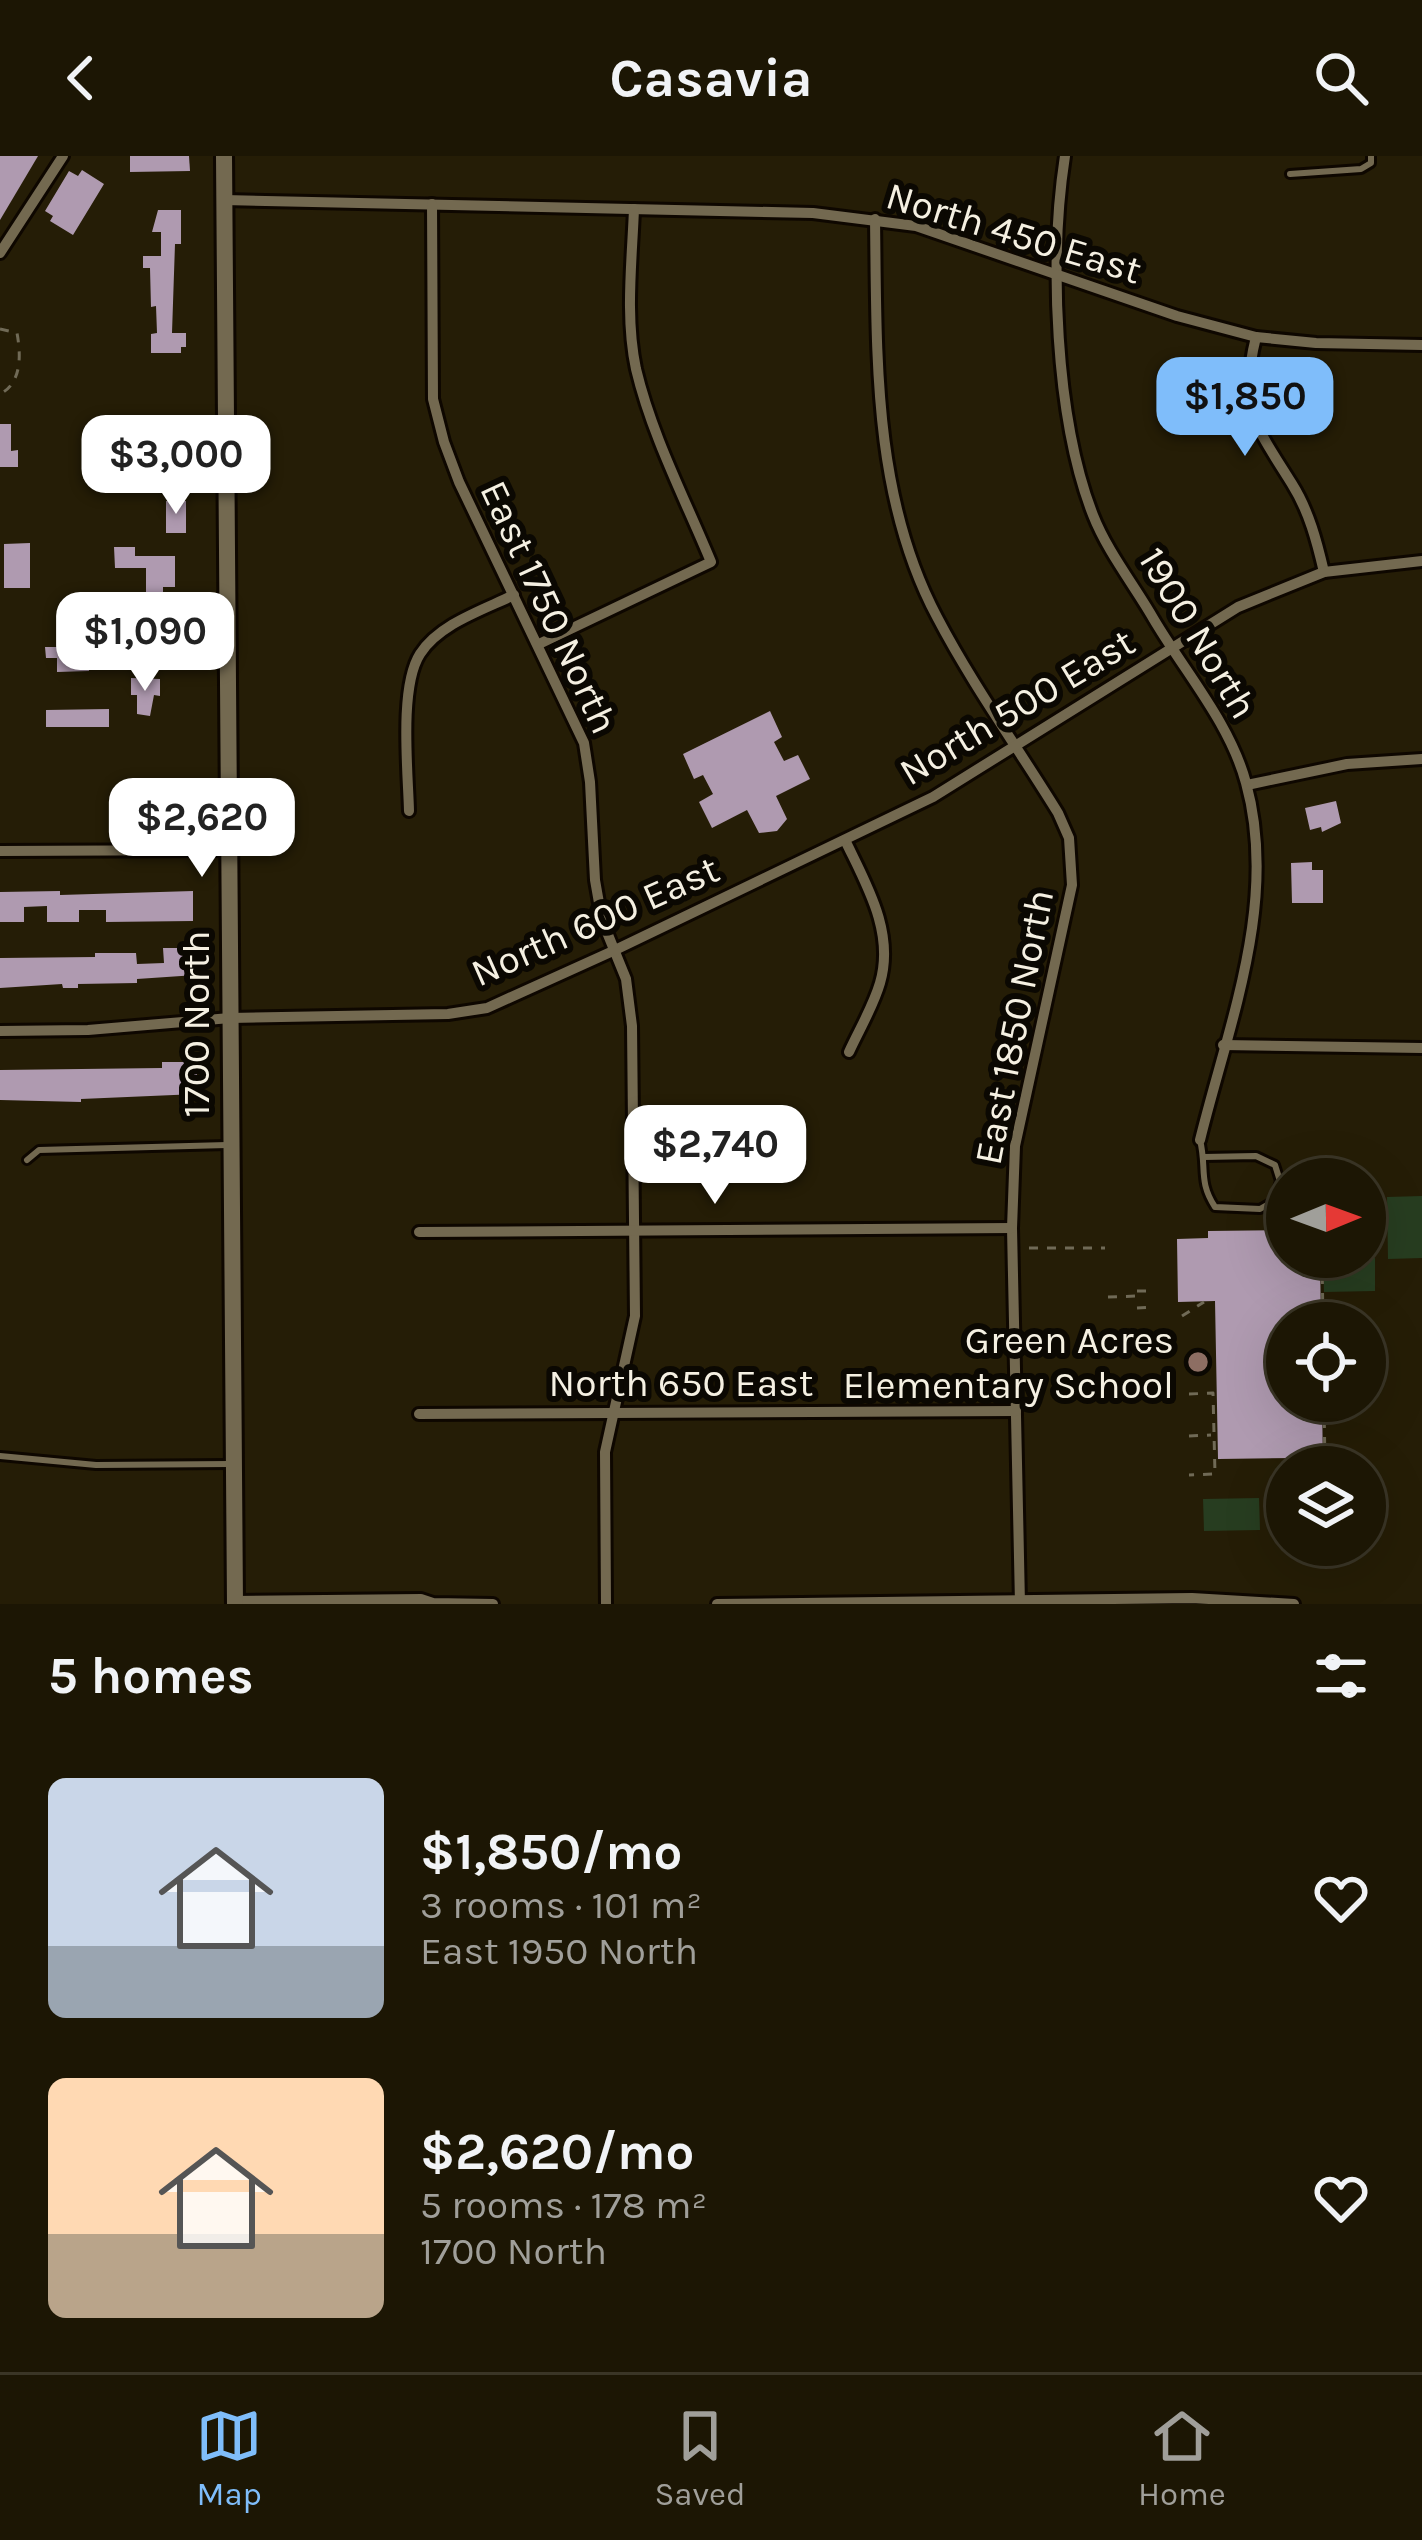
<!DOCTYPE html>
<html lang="en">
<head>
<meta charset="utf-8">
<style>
  :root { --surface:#1c1604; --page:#251f0e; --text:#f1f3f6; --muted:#a09f9a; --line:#3a3526; --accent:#7fbdfa }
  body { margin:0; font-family:Karla,sans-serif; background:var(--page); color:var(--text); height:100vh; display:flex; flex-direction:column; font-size:45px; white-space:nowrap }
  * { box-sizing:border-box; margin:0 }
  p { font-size:39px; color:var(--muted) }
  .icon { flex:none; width:66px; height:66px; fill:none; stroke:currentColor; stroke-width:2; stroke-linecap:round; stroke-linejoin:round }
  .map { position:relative; height:1448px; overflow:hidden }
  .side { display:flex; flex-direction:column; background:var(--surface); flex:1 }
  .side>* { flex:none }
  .needle { width:78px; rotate:89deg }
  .buttons { position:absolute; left:1266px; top:1002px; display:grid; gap:24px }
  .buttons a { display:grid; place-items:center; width:120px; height:120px; border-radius:50%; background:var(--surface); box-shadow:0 12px 48px #0002,0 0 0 3px var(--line); font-size:60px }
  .price { position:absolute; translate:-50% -102px; padding:0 27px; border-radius:24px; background:#fff; color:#222; font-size:39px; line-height:78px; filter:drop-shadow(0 3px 6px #0008) }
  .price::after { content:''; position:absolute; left:50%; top:72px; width:36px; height:27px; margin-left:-18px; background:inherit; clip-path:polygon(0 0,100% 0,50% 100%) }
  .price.current { background:var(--accent); color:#111 }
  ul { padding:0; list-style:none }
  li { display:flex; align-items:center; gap:36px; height:300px; padding:0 48px }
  li span { display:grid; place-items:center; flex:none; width:336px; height:240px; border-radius:18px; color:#555 }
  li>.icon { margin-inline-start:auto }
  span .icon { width:144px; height:144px; fill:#fffc; stroke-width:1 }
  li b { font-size:51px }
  h2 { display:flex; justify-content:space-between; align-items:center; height:144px; padding:0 48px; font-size:51px }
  header { display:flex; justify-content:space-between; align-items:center; height:156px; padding:0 48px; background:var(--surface); font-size:54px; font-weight:700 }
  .dock { display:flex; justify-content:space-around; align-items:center; height:168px; border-top:3px solid var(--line); background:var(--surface); font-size:33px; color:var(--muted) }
  .dock a { display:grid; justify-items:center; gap:6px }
  .dock .current { color:var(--accent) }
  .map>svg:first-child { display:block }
</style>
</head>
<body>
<header><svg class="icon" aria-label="back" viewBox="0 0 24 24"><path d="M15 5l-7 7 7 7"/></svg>Casavia<svg class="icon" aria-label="search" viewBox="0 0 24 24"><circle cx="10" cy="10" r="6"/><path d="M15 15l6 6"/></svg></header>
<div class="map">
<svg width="1422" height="1448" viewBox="0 0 1422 1448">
  <rect width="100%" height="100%" fill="#251d06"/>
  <g fill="#273d20">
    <path d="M1422,1040v62l-34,1 -1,-62z"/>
    <path d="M1375,1102v33l-51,1 -1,-33z"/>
    <path d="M1259,1342l1,32 -56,1 -1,-32z"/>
  </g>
  <g fill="#af9ab0">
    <path d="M0,0h38l-38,64z"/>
    <path d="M130,0h59l1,15 -60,1z"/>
    <path d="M82,14l22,14 -31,51 -23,-14 3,-5 -8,-5 24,-40 9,5z"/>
    <path d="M158,54h23v34h-6l-3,89h14v14h-5v6h-30v-19l6,-1 -1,-27 -5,1 -1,-39h-7v-12h18v-24h-9z"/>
    <path d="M0,268h11v27l7,-1v17h-18z"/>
    <path d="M158,270h27v18l-27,1z"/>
    <rect x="166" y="345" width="20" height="32"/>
    <path d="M30,387v45h-26v-44z"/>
    <path d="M114,391h21v9h40v31h-12v50h-19v-17h-12v-25h14v-27h-31z"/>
    <path d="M45,491h43l1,24 -32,1v-14h-11z"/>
    <path d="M131,522l29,1v17l-6,-1 -4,21 -13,-2v-19h-6z"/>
    <path d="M109,553v18h-63v-17z"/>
    <path d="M770,555l12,26 -8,5 10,19 14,-6 12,24 -34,17 11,23 -10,12 -18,2 -12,-23 -35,18 -13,-26 14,-8 -10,-19 -9,4 -11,-25z"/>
    <path d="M1336,645l5,22 -19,9 -1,-5 -11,3 -5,-22z"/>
    <path d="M1312,706v8h11v33h-31l-1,-40z"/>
    <path d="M60,735v4l133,-4v30l-87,1v-12h-27v12h-32v-16l-23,1v15h-24v-30z"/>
    <path d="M163,792h33v27l-59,4v4l-59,1v4h-15l-1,-4 -62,4v-30l95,-1v-4h41l1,11 27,-1z"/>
    <path d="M162,906h35v32l-116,5v3l-81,-2v-30l162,-2z"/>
    <path d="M1287,1074v27h33l1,66h-34v78h35l1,66h-29v-9l-76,1 -3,-158 -37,1 -1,-63 31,-1v-7z"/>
  </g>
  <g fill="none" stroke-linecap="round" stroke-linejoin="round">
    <defs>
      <g id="lane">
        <path d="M1290,18l71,-5 10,-6v-7"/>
        <path d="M1200,984c7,28 -2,41 15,67l45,2 14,-8 6,-20 -5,-16 -19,-9 -52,1"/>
        <path d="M27,1004l12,-10 188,-5"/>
        <path d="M0,1300l96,9 134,-1"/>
      </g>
      <g id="street">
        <path d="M1065,0c-16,103 -10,262 28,359 14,36 41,70 60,103 31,53 77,105 93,165 33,119 -18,243 -46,357"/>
        <path d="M224,44l589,13 103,13 261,90 79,21 60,6 106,2"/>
        <path d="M432,48l1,195 11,43 15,40 125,261 6,39 5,98 7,40 24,59 6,47 3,290 -30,136 1,152"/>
        <path d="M875,63c2,134 -3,276 62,398 35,67 81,131 121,196l11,25 3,47 -57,261 -3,82 8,376"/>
        <path d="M0,97l63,-97"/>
        <path d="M1256,181c-18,72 0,89 36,147 17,27 25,58 32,88"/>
        <path d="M539,488l172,-82c-26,-63 -59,-126 -75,-193 -11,-52 -4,-108 -2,-160"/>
        <path d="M1247,629l100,-21 75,-5"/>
        <path d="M409,655c-1,-40 -10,-124 11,-157 19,-30 63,-44 94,-59"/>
        <path d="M845,684c21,44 50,92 35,143 -7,24 -21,47 -31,69"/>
        <path d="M0,695l227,-1"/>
        <path d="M0,875l88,-1 142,-12 218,-4 39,-6 126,-57 320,-154 305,-190 86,-35 98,-11"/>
        <path d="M1223,889l199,3"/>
        <path d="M419,1076l593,-4"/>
        <path d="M419,1258l597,-3"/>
        <path d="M235,1445l186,-2 12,4 60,1"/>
        <path d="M717,1448l475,-6 102,6"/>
      </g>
      <path id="secondary" d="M224,0l11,1448"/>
    </defs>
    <use href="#lane" stroke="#0e0700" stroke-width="12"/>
    <use href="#street" stroke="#0e0700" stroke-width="16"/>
    <use href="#secondary" stroke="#0e0700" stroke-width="22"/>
    <g stroke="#706a56" stroke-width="3" stroke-dasharray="9 9" stroke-linecap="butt">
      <path d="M0,173l17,4c4,22 5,50 -17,61"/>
      <path d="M1270,1059l1,12h16"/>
      <path d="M1029,1092h76"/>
      <path d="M1322,1101l1,66"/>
      <path d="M1137,1135h17"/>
      <path d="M1108,1141l29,-1"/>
      <path d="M1137,1152l17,-1"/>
      <path d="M1182,1160l22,-14"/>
      <path d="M1189,1238l24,-1 2,81 -26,1"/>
      <path d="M1324,1245l1,66"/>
      <path d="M1189,1280l22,-1"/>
    </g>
    <use href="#lane" stroke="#736950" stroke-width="6"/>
    <use href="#street" stroke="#736950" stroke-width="10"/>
    <use href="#secondary" stroke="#736950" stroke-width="16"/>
  </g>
  <circle fill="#8d6e63" stroke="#0b0802" stroke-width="4.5" cx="1198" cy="1206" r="12"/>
  <g text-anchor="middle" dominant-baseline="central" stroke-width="12" stroke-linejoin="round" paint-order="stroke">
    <g font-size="39" fill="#f5f0e2" stroke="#0b0802">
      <text transform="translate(1014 77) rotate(17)">North 450 East</text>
      <text transform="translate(549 451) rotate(65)">East 1750 North</text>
      <text transform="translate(1198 477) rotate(59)">1900 North</text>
      <text transform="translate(1017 551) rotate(-31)">North 500 East</text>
      <text transform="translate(595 765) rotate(-24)">North 600 East</text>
      <text transform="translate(196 868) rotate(-90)">1700 North</text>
      <text transform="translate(1014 871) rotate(-79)">East 1850 North</text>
      <text x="681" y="1227">North 650 East</text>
    </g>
    <g font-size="39" fill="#f5f0e2" stroke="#0b0802" text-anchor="end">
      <text x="1174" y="1184">Green Acres<tspan x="1174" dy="45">Elementary School</tspan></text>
    </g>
  </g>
</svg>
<div class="buttons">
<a><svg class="needle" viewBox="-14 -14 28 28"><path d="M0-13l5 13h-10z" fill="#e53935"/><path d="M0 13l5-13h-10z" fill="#a09f9a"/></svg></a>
<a><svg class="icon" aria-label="locate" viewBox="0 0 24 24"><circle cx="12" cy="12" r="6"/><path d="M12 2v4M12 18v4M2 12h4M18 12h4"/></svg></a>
<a><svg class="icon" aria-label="layers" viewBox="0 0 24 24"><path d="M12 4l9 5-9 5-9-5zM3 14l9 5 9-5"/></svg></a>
</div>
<b class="price current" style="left:1245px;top:303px">$1,850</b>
<b class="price" style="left:176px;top:361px">$3,000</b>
<b class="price" style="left:145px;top:538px">$1,090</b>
<b class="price" style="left:202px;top:724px">$2,620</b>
<b class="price" style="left:715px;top:1051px">$2,740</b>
</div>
<section class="side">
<h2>5 homes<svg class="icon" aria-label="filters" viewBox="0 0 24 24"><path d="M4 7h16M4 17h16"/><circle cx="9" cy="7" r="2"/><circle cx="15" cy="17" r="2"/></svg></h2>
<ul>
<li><span style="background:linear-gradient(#c9d6e8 70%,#9aa5b1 0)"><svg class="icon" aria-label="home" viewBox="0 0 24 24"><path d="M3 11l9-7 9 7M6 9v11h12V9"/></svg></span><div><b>$1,850/mo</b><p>3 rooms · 101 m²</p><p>East 1950 North</p></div><svg class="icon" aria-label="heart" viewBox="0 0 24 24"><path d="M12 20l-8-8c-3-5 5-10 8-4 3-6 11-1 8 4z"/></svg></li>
<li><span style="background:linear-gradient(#ffd9b3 65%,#b9a48a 0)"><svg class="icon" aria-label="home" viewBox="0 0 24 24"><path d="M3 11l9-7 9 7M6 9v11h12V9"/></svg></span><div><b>$2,620/mo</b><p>5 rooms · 178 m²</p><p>1700 North</p></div><svg class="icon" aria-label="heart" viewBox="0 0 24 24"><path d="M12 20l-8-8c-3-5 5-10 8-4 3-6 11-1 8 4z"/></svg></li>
</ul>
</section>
<nav class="dock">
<a class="current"><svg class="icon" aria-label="map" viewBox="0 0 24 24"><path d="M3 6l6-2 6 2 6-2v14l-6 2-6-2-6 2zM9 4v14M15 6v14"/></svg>Map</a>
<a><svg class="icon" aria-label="saved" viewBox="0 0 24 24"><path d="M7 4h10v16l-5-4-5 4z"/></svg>Saved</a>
<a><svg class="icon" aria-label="home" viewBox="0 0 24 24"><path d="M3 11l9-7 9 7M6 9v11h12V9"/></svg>Home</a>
</nav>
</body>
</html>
